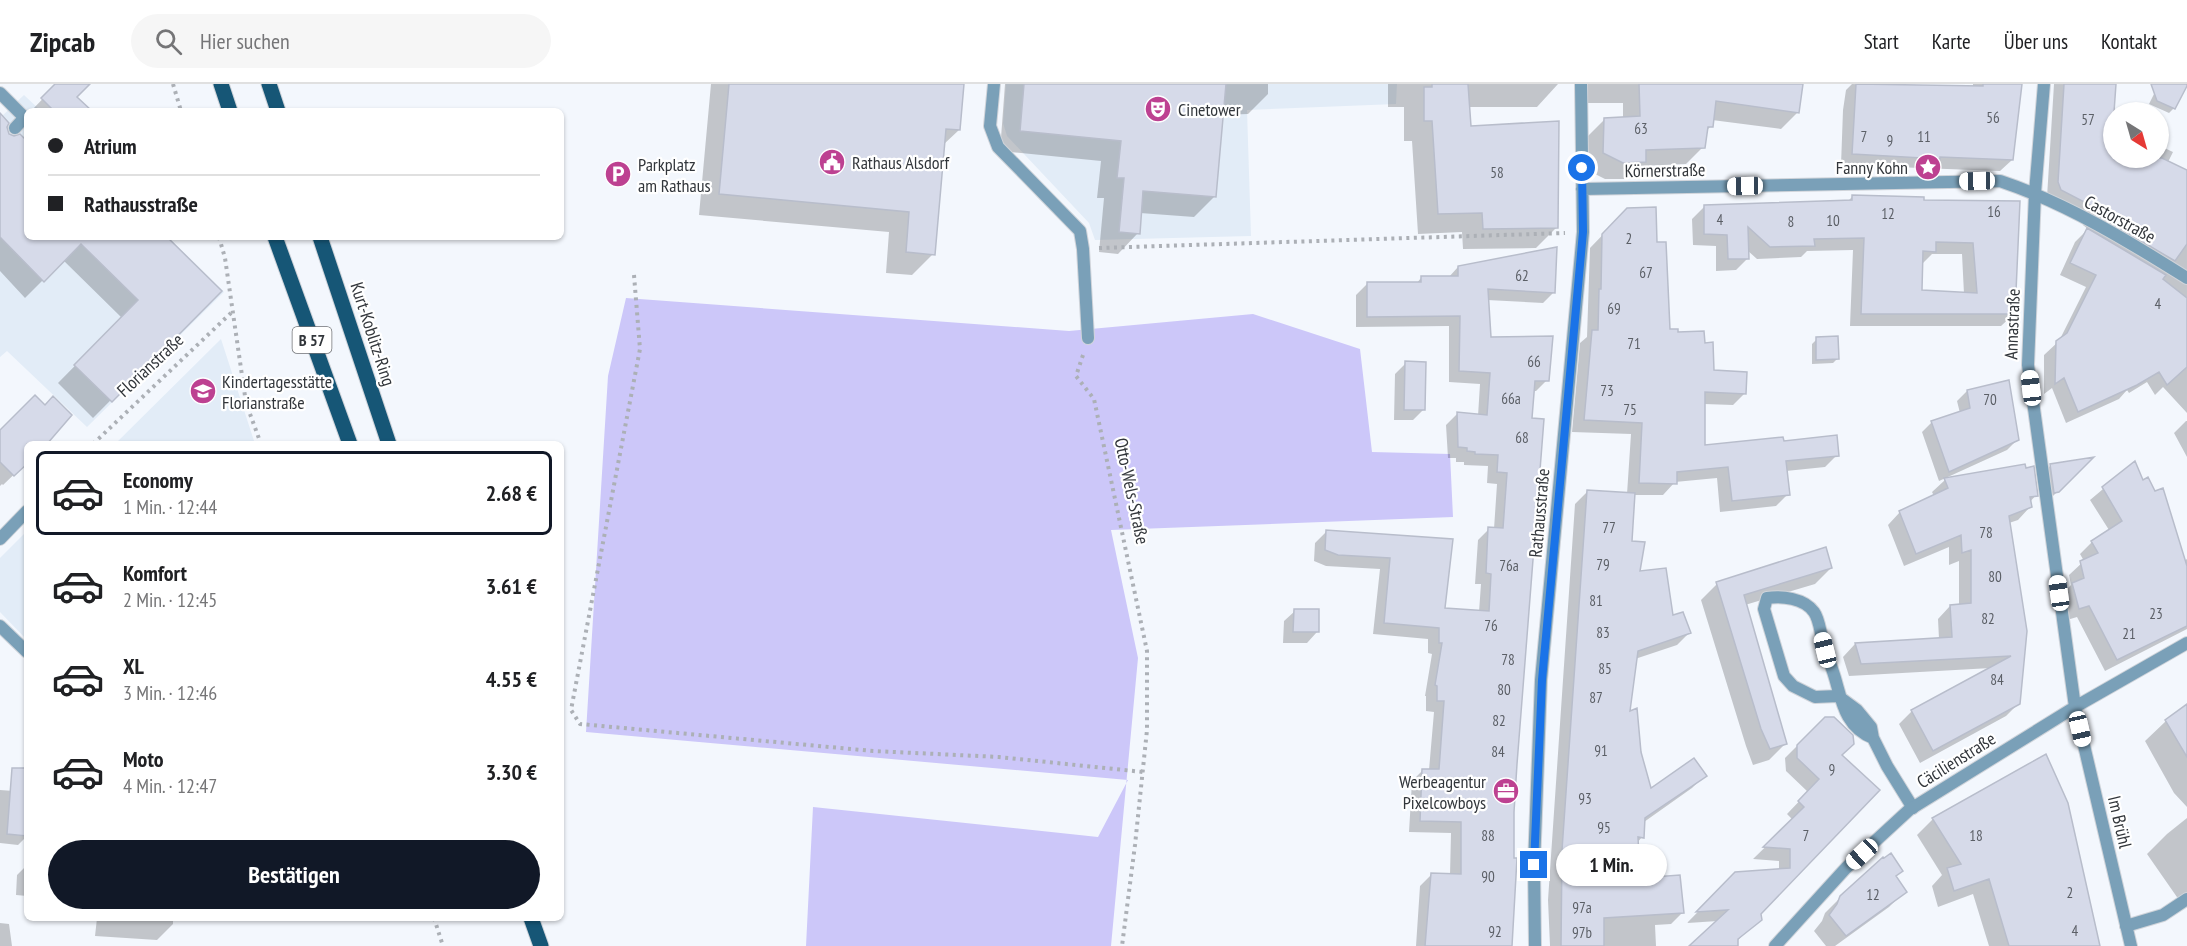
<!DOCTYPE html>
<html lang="de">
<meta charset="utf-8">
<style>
body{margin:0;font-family:"PT Sans Narrow",sans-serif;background:#f6f6f6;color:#202124;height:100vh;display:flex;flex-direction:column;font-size:22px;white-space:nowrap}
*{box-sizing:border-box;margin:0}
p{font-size:20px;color:#757577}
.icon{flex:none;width:33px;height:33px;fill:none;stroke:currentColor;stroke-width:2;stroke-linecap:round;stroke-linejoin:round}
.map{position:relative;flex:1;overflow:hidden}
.panel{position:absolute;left:24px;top:357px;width:540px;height:480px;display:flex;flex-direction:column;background:#fff;border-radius:9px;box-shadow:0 2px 4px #0004}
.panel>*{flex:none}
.banner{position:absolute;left:24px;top:24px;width:540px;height:132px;border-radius:9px;box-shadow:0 2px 4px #0004;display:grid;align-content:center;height:132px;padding:0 24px;background:#fff}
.needle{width:39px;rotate:143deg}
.controls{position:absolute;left:2103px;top:18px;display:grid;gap:12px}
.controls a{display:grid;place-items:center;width:66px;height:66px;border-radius:50%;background:#fff;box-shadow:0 2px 4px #0004;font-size:30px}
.end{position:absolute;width:27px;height:27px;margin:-14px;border:8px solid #1a73e8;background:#fff;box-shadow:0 0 0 3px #fff}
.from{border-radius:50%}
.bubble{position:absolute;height:42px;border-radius:21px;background:#fff;box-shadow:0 2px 4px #0004;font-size:20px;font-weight:700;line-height:42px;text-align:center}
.car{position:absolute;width:18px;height:36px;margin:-18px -9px;border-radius:8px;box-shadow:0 0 4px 2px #0007;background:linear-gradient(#fff 24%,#345 0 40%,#fff 0 76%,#345 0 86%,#fff 0)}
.banner b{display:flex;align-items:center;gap:21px;height:57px;font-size:22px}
.banner b+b{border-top:2px solid #e0e0e0}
.banner i{width:15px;height:15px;background:#202124}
ul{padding:10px 0 0;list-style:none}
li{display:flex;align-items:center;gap:18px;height:84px;margin:0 12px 9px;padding:0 12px;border:3px solid transparent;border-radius:9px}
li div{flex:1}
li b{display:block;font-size:22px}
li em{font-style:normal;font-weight:700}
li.current{border-color:#111827}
li>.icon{width:54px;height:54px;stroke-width:1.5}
.button{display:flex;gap:12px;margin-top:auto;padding:12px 24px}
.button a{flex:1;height:69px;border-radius:36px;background:#111827;color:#fff;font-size:24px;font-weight:700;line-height:69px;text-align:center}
header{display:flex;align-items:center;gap:36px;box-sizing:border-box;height:84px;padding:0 30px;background:#fff;border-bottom:2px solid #e0e0e0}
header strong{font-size:28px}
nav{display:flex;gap:33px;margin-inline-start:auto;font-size:21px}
.search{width:420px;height:54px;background:#f6f6f6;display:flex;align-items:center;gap:15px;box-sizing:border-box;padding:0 21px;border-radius:33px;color:#757577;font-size:22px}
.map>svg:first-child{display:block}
.built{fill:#e2ecf7}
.green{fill:#ccc7f9}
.shadow{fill:#0003;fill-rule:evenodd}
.building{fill:#d6dae9;stroke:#b8bdcb;stroke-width:1.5;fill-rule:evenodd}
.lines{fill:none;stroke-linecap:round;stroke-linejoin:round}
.lane-casing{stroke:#d0d4da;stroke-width:14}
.street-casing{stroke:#d0d4da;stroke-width:14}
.primary-casing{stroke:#d0d4da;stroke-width:17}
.path{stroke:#acb0b6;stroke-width:4;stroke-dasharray:3 4.5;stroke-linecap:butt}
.lane{stroke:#7aa0b8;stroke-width:12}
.street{stroke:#7aa0b8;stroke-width:12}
.primary{stroke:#165676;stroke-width:15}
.route{stroke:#1a73e8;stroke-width:8}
.labels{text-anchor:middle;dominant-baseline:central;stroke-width:4.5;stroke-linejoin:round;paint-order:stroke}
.number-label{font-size:15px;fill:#5b5f66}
.shield{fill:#fff;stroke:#707276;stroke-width:1.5}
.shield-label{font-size:16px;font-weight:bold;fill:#32363b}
.poi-label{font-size:18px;fill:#32363b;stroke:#fff;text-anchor:start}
.street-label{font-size:18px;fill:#32363b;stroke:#fff}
</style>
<header>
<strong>Zipcab</strong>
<div class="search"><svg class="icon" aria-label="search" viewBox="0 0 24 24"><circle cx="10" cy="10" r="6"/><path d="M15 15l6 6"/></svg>Hier suchen</div>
<nav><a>Start</a><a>Karte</a><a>Über uns</a><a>Kontakt</a></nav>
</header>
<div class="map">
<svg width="2187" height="862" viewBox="0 0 2187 862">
<rect width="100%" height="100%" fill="#f3f7fd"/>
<path class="built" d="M1006 0H1397L1396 20 1247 26 1251 152 1095 156 1089 139 1007 52 1003 39Z
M24 11 41 27H27V153H168L224 208 87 343 7 267 0 273V34Z
M221 255 255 360H115Z
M27 447V556L0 528V474Z"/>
<path class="green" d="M626 214 1069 247 1253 230 1360 265 1372 368 1450 370 1453 433 1111 446 1138 574 1111 862H806L813 723 1098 753 1128 696 586 648 608 292Z"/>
<path class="shadow" d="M57 0H62L71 27H33L32 26Z
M711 0H962L959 46 943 61 933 170 912 191 886 189 889 148 699 131Z
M1005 0H1268V10L1248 30 1221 31 1214 113 1194 133 1140 129 1138 149 1118 170 1099 168 1104 114H1097L1101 77 1000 67Z
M1388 0H1558L1537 23H1468L1470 44 1556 144 1536 164 1463 165 1462 148 1418 150 1412 57H1404V23H1388Z
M1587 0H1802L1798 28 1781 45 1712 36 1711 42 1705 48 1703 63 1686 80 1640 82 1627 95H1605L1587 86V53L1604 36 1623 35V19H1587Z
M1852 0 1973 3V0H2021L2012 76 2000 87 1841 81 1843 26 1846 6Z
M2054 0H2115L2110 110 2130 74H2158V61L2173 68 2168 78 2187 88V329L2163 303 2155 311 2147 298 2129 309 2127 306 2119 315 2066 339 2052 304 2044 310V271L2059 257 2086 203 2060 191 2075 158 2088 145 2083 141 2085 136 2047 113Z
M2159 0H2178L2174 24 2169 29 2149 20Z
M0 49 27 59V153H165L219 207 93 334 58 299 122 234 63 176 25 214 0 187Z
M1853 112 1923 118H2018L2014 230 2001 242H1850L1853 166 1807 167 1801 173 1757 175 1747 166 1748 174 1736 186 1716 187V162L1693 161 1692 135 1704 123 1847 118ZM1932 170H1962L1964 210 1921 207 1923 179Z
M1618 135 1655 160 1668 246 1703 260 1713 287 1745 309 1733 321 1704 320V363L1783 358 1837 371 1825 383 1786 387 1788 410 1776 422 1720 428 1717 394 1675 398 1663 411H1634L1631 458 1638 489 1672 533 1689 549 1677 561 1635 575 1628 629 1650 707 1705 691 1692 704 1644 738 1642 753 1637 759 1638 795 1683 828 1671 840 1655 841 1656 862H1550L1548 816 1575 420 1588 407 1627 410 1631 350 1572 348 1580 259 1587 253 1590 164Z
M1458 183 1554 208 1543 219 1487 216 1490 254 1547 296 1536 307H1533L1512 728 1511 862H1416L1420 802 1431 791H1450L1451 749 1409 748 1412 697 1423 686H1429L1434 628 1426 627V612H1425L1432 570 1428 569V555L1373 550 1380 485 1326 482 1314 477 1315 459 1327 447 1451 456 1443 525 1479 528 1481 500H1475L1478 456 1489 445H1494L1497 400 1487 399 1488 382 1464 381V378H1456V374H1448L1446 341 1457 330 1478 332 1480 300 1449 298V242L1356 243V211L1367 200H1416L1421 194H1448Z
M1817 255 1838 274 1833 279 1812 280V260Z
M1406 279 1423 326 1413 336H1394L1395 290Z
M1967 307 2017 356 2007 366 1939 397 1922 348 1932 338 1960 329 1957 317Z
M2186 337H2187V373L2174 349Z
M62 340 63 341 45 360H27V378L3 401 2 400 0 402V347Z
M2090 375 2047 418 2040 392 2051 381Z
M2134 379 2184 477 2187 475V545L2105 587 2077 533 2067 536 2060 512 2071 501 2069 491 2084 477 2080 470 2092 458 2109 446 2090 416Z
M2024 385 2036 411 2030 418V423L2018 436 2009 439 2019 619 2006 632 1920 679 1899 640 1912 627 1991 584 1849 592 1843 573 1855 560 1939 555 1938 535 1950 522H1959V477L1949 481V463L1904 482 1888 441 1900 428 1934 412 1932 408 1945 396Z
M1831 484 1815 500 1745 521 1785 660 1769 676 1753 681 1746 662 1701 516 1717 500Z
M1295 527 1317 548 1307 559H1283L1284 537Z
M2187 622V723L2174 709 2145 657 2166 637Z
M1816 643 1840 671 1878 706 1759 829 1760 835 1737 857V862H1691L1718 837 1687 839 1736 789 1779 786V777L1753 775 1793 736 1787 730 1808 708 1786 687 1785 674Z
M0 706 27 708V752L18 761 0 759Z
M2187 734V810L2179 816 2147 770 2167 750Z
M1933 735 2098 862H1989L1973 810 1938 823 1932 802 1942 791 1917 751Z
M27 781V812L16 811 17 791Z
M1895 793 1905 807 1889 823 1835 862H1826L1814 847 1822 837 1825 829 1841 813Z
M97 834H173V840L157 856 95 852Z
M0 839 9 840 12 862H0Z"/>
<path class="building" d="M55 0H90L77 13 92 27H54L41 14Z
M729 0H964L960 46 946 45 935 171 906 168 909 128 719 110Z
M1024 0H1226L1216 113 1143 107 1140 150 1119 148 1124 94H1117L1121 57 1020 47Z
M1432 0H1468L1471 42 1559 37 1558 144 1483 145 1482 129 1438 130 1432 37H1424V3H1432Z
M1639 0H1803L1799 29 1716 17 1713 43H1708L1705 64 1646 66V78L1623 79 1603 69 1604 34 1640 32Z
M1856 0 1983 2V0H2022L2013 76 1940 73V75L1852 70Z
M2064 0H2116L2114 28V74H2162L2187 86V160L2175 177 2094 129 2096 124 2061 106 2058 98Z
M2151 0H2187V2L2175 25 2157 17Z
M0 29 9 39 7 43 9 50 14 52 20 50 27 57V153H167L222 207 112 318 74 281 138 216 81 160 44 198 0 153Z
M1852 111 1924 113V116L2020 117 2015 230H1861L1864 154 1814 155 1815 162 1770 163 1748 143 1749 175H1728L1727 151 1704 150V121L1852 116ZM1936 158 1973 159 1977 209 1922 206 1923 167 1936 168Z
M1656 123 1657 158H1666L1670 245H1678V248L1704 247 1705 259 1713 258 1714 286 1747 288 1746 310 1705 308V361L1783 353 1784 357 1837 351 1839 372 1786 377 1790 411 1732 417 1728 383 1677 388V400L1639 399 1642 339 1584 336 1592 246H1598L1599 205H1601L1602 150 1627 124Z
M2087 144 2166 191 2163 195 2187 214V283L2167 301 2159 288 2137 301 2078 328 2064 294 2055 300 2056 257 2067 249 2096 191 2070 179Z
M1557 163 1555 209 1488 205 1491 253 1553 252 1549 297H1535L1532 334 1544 335 1517 680 1514 728V774H1517L1512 862H1425L1431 789 1461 790V738L1420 737 1422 685H1439L1444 617H1437V602L1435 601 1442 559H1439V544L1384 539 1390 474 1338 471 1325 466 1326 446 1453 455 1445 524 1489 527 1491 490 1486 489 1488 443 1503 444 1507 389 1497 388 1498 371 1475 370V368L1467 367V364L1458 363 1457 328 1487 331 1490 289 1459 287 1460 232 1367 233V198H1421V192H1458V182Z
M1838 252 1839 275 1816 276V253Z
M1405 277 1426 278 1425 326H1404Z
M2009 296 2019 356 1949 388 1931 337 1970 324 1967 306Z
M35 311 45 321 53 312 72 331 47 360H27V380L14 392 0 378V346Z
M2094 373 2059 408 2054 409 2050 380Z
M2135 377 2143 396 2148 393 2155 407 2163 404 2187 482V542L2117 576 2089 522 2079 525 2072 499 2084 494 2080 477 2098 469 2091 457 2122 437 2102 403Z
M2025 380 2026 384 2034 382 2038 412 2030 413 2032 423 2009 432 2027 547 2020 620 1933 667 1911 626 2011 572 1861 580 1855 559 1952 553 1950 521 1971 519V466L1962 469 1961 451 1916 470 1899 427 1948 404 1944 394Z
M1587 406 1635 409 1632 457 1645 458 1640 487 1666 484 1673 531 1683 528 1691 549 1638 567 1630 627 1637 624 1641 668 1651 704 1694 674 1707 692 1645 734 1644 754 1638 753 1640 794 1680 791 1684 829 1604 834V862H1561L1562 766Z
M1826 463 1832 484 1744 511 1787 660 1770 665 1761 645 1716 498Z
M1294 525H1319V548H1293Z
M2187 620V673L2165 636Z
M1825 633H1834L1853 651 1854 660 1842 671 1880 706 1761 830 1762 836 1738 855V862H1689L1728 826 1696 828 1735 788 1790 784V765L1763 763 1804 723 1798 717 1819 695 1797 674V661Z
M2046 670 2068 719 2100 862H2009L1989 795 1954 807 1947 784 1961 780 1932 734Z
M12 684H27V752L7 750Z
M1891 769 1903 787 1896 792 1907 808 1846 852 1829 831 1837 820 1840 812 1883 773 1884 774Z"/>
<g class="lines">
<defs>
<path id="lane" d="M0 9 27 36
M15 44 25 33
M1873 654C1846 644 1842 618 1835 594 1831 581 1826 568 1822 554 1820 546 1819 535 1814 528 1804 514 1782 512 1767 514L1764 525 1784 592 1793 602 1815 613 1838 612 1857 626 1871 643 1873 654 1887 682 1913 724
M2126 842 2163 831 2187 815"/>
<path id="street" d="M994 0 990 42 998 63 1080 147 1083 165 1088 254
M2044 0 2035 109 2028 281 2075 623 2131 862
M1582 105 2000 97C2066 119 2128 157 2187 194
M0 455 27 427
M0 542 27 568
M1535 862 1534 781 1541 596 1583 148 1581 0
M1775 862 1846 784 1909 726 2075 623 2187 559"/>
<path id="primary" d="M221 0 230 27
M269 0 278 27
M275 153 350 360
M320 153 389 360
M531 834 541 862"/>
</defs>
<use href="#lane" class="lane-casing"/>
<use href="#street" class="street-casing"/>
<use href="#primary" class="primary-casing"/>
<path class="path" d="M173 0 181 27
M219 153 225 174 246 319 261 360
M1099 164 1565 149
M634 191 640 265 571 626 580 640 873 667 999 673 1143 688
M1083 271 1076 292 1094 315 1147 567V646L1135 761 1122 862
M93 360 231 229
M434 834 443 862"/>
<use href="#lane" class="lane"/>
<use href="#street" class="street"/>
<use href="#primary" class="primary"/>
</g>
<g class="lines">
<path class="route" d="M1534 781 1542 596 1583 148 1582 84"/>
</g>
<defs>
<symbol id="theatre-disc" viewBox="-11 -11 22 22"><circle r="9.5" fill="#bd4191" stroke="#fff"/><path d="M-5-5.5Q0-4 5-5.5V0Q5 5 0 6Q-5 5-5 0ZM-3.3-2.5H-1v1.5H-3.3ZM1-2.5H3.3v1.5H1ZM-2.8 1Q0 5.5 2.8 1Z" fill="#fff"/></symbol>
<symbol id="civic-disc" viewBox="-11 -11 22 22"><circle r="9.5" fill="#bd4191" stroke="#fff"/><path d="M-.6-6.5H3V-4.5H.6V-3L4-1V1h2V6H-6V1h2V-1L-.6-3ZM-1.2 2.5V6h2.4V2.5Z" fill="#fff"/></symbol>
<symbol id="sight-disc" viewBox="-11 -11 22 22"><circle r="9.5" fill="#bd4191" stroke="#fff"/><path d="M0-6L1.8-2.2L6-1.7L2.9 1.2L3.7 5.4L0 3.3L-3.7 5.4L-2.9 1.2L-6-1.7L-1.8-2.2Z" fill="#fff"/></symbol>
<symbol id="parking-disc" viewBox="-11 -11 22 22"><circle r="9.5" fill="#bd4191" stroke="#fff"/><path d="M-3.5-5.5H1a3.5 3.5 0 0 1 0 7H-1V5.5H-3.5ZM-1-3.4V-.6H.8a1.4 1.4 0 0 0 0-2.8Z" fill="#fff"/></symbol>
<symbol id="school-disc" viewBox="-11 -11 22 22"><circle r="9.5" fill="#bd4191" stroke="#fff"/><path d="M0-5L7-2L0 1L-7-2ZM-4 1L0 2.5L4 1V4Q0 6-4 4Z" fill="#fff"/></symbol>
<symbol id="office-disc" viewBox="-11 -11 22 22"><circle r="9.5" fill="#bd4191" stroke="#fff"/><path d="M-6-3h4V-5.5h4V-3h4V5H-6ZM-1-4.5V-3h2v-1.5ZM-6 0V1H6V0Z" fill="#fff"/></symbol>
</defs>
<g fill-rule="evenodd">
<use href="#theatre-disc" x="1143" y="10" width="30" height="30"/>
<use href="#civic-disc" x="817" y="63" width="30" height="30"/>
<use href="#sight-disc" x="1913" y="68" width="30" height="30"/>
<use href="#parking-disc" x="603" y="75" width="30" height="30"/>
<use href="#school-disc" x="188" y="292" width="30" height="30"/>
<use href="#office-disc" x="1491" y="692" width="30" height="30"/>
</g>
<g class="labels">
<g class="number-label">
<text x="1993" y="33">56</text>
<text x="2088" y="35">57</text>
<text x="1641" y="44">63</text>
<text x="1864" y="52">7</text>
<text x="1924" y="52">11</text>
<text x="1890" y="56">9</text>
<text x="1497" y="88">58</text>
<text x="1994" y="127">16</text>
<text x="1888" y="129">12</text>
<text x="1720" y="135">4</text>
<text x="1833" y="136">10</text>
<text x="1791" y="137">8</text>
<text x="1629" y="154">2</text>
<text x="1646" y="188">67</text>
<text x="1522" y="191">62</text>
<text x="2158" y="219">4</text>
<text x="1614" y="224">69</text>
<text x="1634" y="259">71</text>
<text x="1534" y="277">66</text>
<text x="1607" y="306">73</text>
<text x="1511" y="314">66a</text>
<text x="1990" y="315">70</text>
<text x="1630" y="325">75</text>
<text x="1522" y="353">68</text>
<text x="1609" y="443">77</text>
<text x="1986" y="448">78</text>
<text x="1603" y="480">79</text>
<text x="1509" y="481">76a</text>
<text x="1995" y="492">80</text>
<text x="1596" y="516">81</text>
<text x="2156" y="529">23</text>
<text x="1988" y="534">82</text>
<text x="1491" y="541">76</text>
<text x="1603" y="548">83</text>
<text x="2129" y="549">21</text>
<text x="1508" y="575">78</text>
<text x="1605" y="584">85</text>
<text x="1997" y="595">84</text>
<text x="1504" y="605">80</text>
<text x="1596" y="613">87</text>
<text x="1499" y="636">82</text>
<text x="1601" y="666">91</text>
<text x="1498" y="667">84</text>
<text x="1832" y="685">9</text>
<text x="1585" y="714">93</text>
<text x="1604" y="743">95</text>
<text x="1488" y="751">88</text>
<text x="1806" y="751">7</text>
<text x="1976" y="751">18</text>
<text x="1488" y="792">90</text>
<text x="2070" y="808">2</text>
<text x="1873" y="810">12</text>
<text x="1582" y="823">97a</text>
<text x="2075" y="846">4</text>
<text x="1495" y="847">92</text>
<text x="1582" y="848">97b</text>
</g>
<rect class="shield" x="292.5" y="243" width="39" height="26" rx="4.5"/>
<g class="shield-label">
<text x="312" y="256">B 57</text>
</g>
<g class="poi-label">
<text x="1178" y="25">Cinetower</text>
<text x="852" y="78">Rathaus Alsdorf</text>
<text x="638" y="80">Parkplatz<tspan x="638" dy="21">am Rathaus</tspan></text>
<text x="1908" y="83" text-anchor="end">Fanny Kohn</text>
<text x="222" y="297">Kindertagesstätte<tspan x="222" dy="21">Florianstraße</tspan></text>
<text x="1486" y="697" text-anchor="end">Werbeagentur<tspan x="1486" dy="21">Pixelcowboys</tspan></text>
</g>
<g class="street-label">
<text transform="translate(1665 86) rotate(-1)">Körnerstraße</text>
<text transform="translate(2120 135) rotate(29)">Castorstraße</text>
<text transform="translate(2012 240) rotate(-88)">Annastraße</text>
<text transform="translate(373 250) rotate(72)">Kurt-Koblitz-Ring</text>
<text transform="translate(150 281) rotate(-43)">Florianstraße</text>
<text transform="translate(1132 407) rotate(78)">Otto-Wels-Straße</text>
<text transform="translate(1539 429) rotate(-85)">Rathausstraße</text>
<text transform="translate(1956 676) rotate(-32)">Cäcilienstraße</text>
<text transform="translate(2120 738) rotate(77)">Im Brühl</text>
</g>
</g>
</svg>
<div class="controls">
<a><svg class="needle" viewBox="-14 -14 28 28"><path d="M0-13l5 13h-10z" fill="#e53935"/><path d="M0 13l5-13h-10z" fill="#757577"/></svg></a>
</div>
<i class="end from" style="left:1582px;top:84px"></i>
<i class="end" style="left:1534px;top:781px"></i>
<div class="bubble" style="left:1556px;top:760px;width:111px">1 Min.</div>
<i class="car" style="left:1977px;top:97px;rotate:269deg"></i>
<i class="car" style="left:1745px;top:102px;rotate:269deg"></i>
<i class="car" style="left:2031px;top:304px;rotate:353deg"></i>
<i class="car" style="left:2059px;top:509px;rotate:352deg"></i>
<i class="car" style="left:1825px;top:566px;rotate:346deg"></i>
<i class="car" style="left:2080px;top:645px;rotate:167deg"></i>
<i class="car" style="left:1862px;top:770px;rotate:227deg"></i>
<div class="banner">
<b><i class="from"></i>Atrium</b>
<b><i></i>Rathausstraße</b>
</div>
<section class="panel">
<ul>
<li class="current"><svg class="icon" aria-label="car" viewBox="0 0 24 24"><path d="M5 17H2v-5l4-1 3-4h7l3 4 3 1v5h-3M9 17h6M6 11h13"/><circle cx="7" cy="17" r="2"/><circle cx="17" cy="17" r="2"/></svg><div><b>Economy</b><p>1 Min. · 12:44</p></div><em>2.68 €</em></li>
<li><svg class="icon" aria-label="car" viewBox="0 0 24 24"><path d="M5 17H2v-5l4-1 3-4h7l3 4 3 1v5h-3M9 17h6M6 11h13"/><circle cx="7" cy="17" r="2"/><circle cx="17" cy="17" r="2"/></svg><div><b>Komfort</b><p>2 Min. · 12:45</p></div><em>3.61 €</em></li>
<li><svg class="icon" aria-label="car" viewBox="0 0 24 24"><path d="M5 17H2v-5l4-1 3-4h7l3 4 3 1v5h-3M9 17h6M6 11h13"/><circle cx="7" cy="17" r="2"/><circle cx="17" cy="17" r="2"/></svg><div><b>XL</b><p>3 Min. · 12:46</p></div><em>4.55 €</em></li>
<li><svg class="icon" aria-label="car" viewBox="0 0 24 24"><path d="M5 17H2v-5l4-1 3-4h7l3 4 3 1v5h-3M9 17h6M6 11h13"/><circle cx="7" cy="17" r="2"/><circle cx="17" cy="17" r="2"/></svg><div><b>Moto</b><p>4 Min. · 12:47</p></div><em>3.30 €</em></li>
</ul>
<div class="button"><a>Bestätigen</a></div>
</section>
</div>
